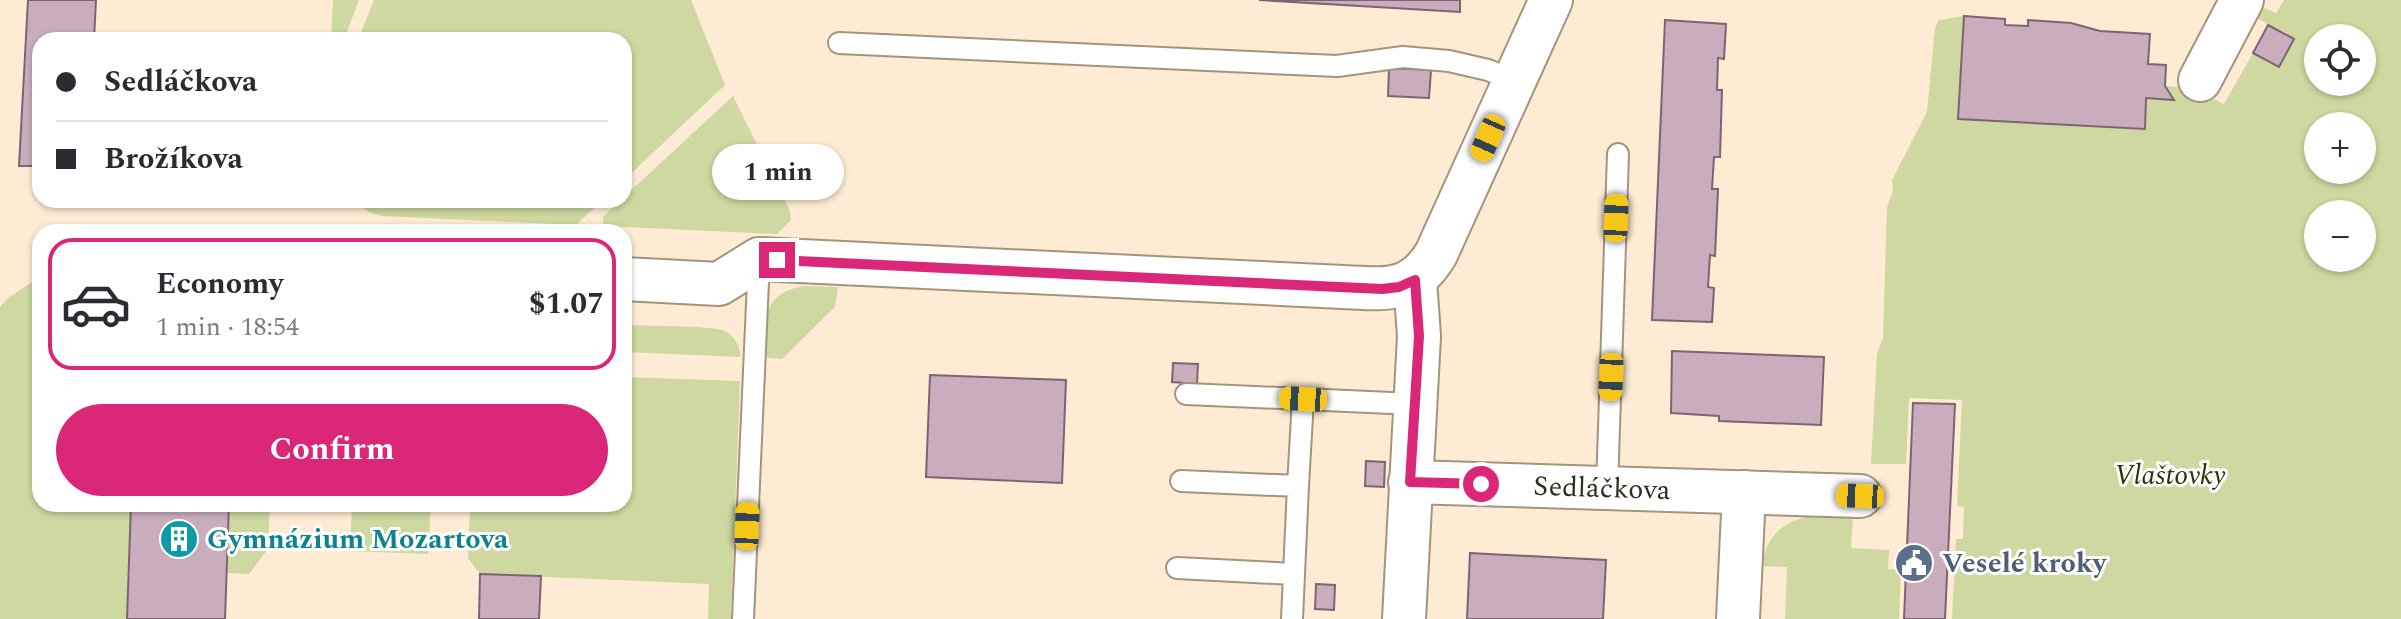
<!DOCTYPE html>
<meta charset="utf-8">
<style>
body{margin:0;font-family:Spectral,serif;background:#f2f2f3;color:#2b2b33;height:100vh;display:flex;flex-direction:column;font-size:30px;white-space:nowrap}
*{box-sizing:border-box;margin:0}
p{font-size:26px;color:#7c7c81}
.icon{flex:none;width:44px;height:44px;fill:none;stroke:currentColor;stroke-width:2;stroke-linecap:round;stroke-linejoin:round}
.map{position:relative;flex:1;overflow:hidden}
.details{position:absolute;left:32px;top:224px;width:600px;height:288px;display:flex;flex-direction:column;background:#fff;border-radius:24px;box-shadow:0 2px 6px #0004}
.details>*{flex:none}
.banner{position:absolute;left:32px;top:32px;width:600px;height:176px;border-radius:24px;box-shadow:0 2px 6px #0004;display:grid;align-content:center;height:176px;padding:0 24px;background:#fff}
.controls{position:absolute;left:2304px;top:24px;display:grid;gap:16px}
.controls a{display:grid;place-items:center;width:72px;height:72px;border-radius:50%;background:#fff;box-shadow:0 2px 6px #0004;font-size:40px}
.end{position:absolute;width:36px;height:36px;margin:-18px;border:10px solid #db2777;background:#fff;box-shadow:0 0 0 4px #fff}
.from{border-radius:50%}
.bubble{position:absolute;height:56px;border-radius:28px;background:#fff;box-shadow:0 2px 6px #0004;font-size:26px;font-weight:700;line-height:56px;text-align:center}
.car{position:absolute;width:24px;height:48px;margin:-24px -12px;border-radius:10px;box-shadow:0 0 6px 2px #0007;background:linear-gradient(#f5c518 24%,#345 0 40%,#f5c518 0 76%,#345 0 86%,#f5c518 0)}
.banner b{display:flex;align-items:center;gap:28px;height:76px;font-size:30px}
.banner b+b{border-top:2px solid #e1e1e2}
.banner i{width:20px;height:20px;background:#2b2b33}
ul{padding:14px 0 0;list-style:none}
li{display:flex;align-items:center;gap:24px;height:132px;margin:0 16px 12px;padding:0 8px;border:4px solid transparent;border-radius:24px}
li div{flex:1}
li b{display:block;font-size:30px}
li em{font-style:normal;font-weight:700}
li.active{border-color:#db2777}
li>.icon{width:72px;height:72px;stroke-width:1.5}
.cta{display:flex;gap:16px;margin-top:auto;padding:16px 24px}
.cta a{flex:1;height:92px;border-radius:48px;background:#db2777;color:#fff;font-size:32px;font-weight:700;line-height:92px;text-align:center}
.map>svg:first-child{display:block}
.green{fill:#ced8a0;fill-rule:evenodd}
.building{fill:#c9adbc;stroke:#7d6472;stroke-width:2}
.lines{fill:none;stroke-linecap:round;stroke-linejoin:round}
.lane-casing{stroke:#a4947d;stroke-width:24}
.street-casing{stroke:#a4947d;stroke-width:46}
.lane{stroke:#fff;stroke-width:20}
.street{stroke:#fff;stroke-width:42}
.route{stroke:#db2777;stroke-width:10}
.labels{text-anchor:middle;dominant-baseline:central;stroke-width:6;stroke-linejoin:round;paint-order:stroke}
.park-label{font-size:28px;font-style:italic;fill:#2d3207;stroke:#fff}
.street-label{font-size:28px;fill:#312b21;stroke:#fff}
.culture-label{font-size:28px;font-weight:bold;fill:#0d838f;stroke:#fff;text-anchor:start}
.service-label{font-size:28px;font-weight:bold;fill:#4e5e75;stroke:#fff;text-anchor:start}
</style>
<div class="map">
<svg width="2401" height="619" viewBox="0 0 2401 619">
<rect width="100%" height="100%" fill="#fdecd3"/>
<path class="green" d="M333 0H359L344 40H331Z
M374 0H691L725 85 624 180V40H358Z
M2284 0H2401V619H1952L1956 539H1963L1964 507 1957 506 1962 400 1909 398 1906 464H1871L1877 354 1883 338 1887 207 1893 191 1892 180 1927 112 1935 28 1939 20 1964 16 1959 119 2144 129 2146 98 2173 100 2165 86 2191 88 2224 104 2253 53 2279 67 2294 39 2255 17 2260 6 2276 13ZM2318 38H2362V82H2318ZM2318 126H2362V170H2318ZM2318 214H2362V258H2318Z
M733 96 790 211 791 220 777 234 604 226 603 217 621 200H624V197Z
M350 200H603L576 225 382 216 371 213Z
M40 277V504H131L127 619H0V307L8 298Z
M804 286 838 287 835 307 782 359 760 357C764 321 762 293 804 286Z
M624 325C644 326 711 325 725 331 735 336 740 347 741 357L624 352Z
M624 377 740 381 731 619H708L709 584 480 574 468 558 470 504H624Z
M229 504H270L268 549 249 574 227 573Z
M352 504H431L428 554 350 551Z
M1811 516 1853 517 1851 548 1889 550 1888 569 1901 570 1899 619H1785L1787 567 1762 566C1765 537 1783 521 1811 516Z"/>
<path class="building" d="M28 0H96L94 40H40V166H19Z
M1259 0H1460V12Z
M1964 16 2005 19V25L2028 26V20L2071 23 2100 31 2150 34 2148 64 2166 65 2165 86 2174 100 2146 98 2145 129 1958 119Z
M1665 20 1726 24 1724 59 1718 58 1717 90H1722L1720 157H1714L1712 189H1718L1715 256 1710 255 1708 287 1714 288 1712 322 1652 320Z
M2268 25 2294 39 2279 67 2253 53Z
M1389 68 1431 70 1429 98 1388 96Z
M1672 351 1824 357 1821 425 1719 421V416L1671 413Z
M1173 363 1198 364 1197 384 1172 382Z
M930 375 1066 380 1062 483 926 477Z
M1913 403 1955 404 1945 619H1904Z
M1366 461 1385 462 1384 487 1365 486Z
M131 504H229L225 619H127Z
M1470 553 1606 560 1603 619H1467Z
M480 574 541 576 539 619H479Z
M1316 584 1335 585 1334 610 1315 609Z"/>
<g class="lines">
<defs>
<path id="lane" d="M839 43 1337 66 1403 57 1449 61 1488 70 1514 81
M1186 394 1303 399
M1181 481 1298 486 1294 574
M1298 486 1303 399 1413 404
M1607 488 1618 154
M1177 568 1294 574 1292 619
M743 619 759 259"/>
<g id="street">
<path d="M2200 80 2242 0"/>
<path d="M624 279 719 284 759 259 1343 287C1385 289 1412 294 1436 254L1551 0"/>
<path id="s1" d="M1410 482 1860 496"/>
<path d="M1404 619 1419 336 1415 280"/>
<path d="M1738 619 1744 492"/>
</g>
</defs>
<use href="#lane" class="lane-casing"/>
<use href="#street" class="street-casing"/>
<use href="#lane" class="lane"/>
<use href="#street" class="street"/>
</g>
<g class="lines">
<path class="route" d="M777 260 1382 289 1399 287 1415 280 1419 336 1410 482 1481 484"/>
</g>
<defs>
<symbol id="building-disc" viewBox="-11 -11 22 22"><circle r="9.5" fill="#0f9aa8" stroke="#fff"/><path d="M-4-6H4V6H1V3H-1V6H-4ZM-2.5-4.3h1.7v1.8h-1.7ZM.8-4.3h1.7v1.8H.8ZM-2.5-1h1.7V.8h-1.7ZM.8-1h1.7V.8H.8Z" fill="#fff"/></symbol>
<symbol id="civic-disc" viewBox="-11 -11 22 22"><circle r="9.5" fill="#5c6f8a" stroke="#fff"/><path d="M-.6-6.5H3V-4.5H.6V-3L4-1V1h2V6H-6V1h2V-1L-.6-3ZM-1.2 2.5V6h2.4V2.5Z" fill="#fff"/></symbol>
</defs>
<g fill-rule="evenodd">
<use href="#building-disc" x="157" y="517" width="44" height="44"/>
<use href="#civic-disc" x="1892" y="541" width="44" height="44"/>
</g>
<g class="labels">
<g class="park-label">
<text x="2170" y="475">Vlaštovky</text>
</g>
<g class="street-label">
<text stroke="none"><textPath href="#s1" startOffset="192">Sedláčkova</textPath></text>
</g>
<g class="culture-label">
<text x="207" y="539">Gymnázium Mozartova</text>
</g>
<g class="service-label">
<text x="1942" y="563">Veselé kroky</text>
</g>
</g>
</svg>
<div class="controls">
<a><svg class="icon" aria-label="locate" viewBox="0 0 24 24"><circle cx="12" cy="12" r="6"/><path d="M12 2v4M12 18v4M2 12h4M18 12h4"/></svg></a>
<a>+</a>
<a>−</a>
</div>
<i class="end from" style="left:1481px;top:484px"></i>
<i class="end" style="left:777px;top:260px"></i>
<div class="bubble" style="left:712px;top:144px;width:132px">1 min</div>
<i class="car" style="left:1488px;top:138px;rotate:204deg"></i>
<i class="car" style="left:1616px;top:218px;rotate:2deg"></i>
<i class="car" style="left:1611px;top:377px;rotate:182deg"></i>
<i class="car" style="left:1303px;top:399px;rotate:273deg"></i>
<i class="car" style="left:1860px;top:496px;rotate:272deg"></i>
<i class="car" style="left:747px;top:526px;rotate:2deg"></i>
<div class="banner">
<b><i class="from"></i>Sedláčkova</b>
<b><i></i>Brožíkova</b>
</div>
<section class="details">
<ul>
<li class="active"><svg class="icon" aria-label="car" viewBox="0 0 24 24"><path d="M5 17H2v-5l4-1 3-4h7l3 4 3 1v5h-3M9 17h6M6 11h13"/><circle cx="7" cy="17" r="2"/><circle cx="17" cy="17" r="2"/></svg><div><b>Economy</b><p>1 min · 18:54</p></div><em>$1.07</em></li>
</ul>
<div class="cta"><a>Confirm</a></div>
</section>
</div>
